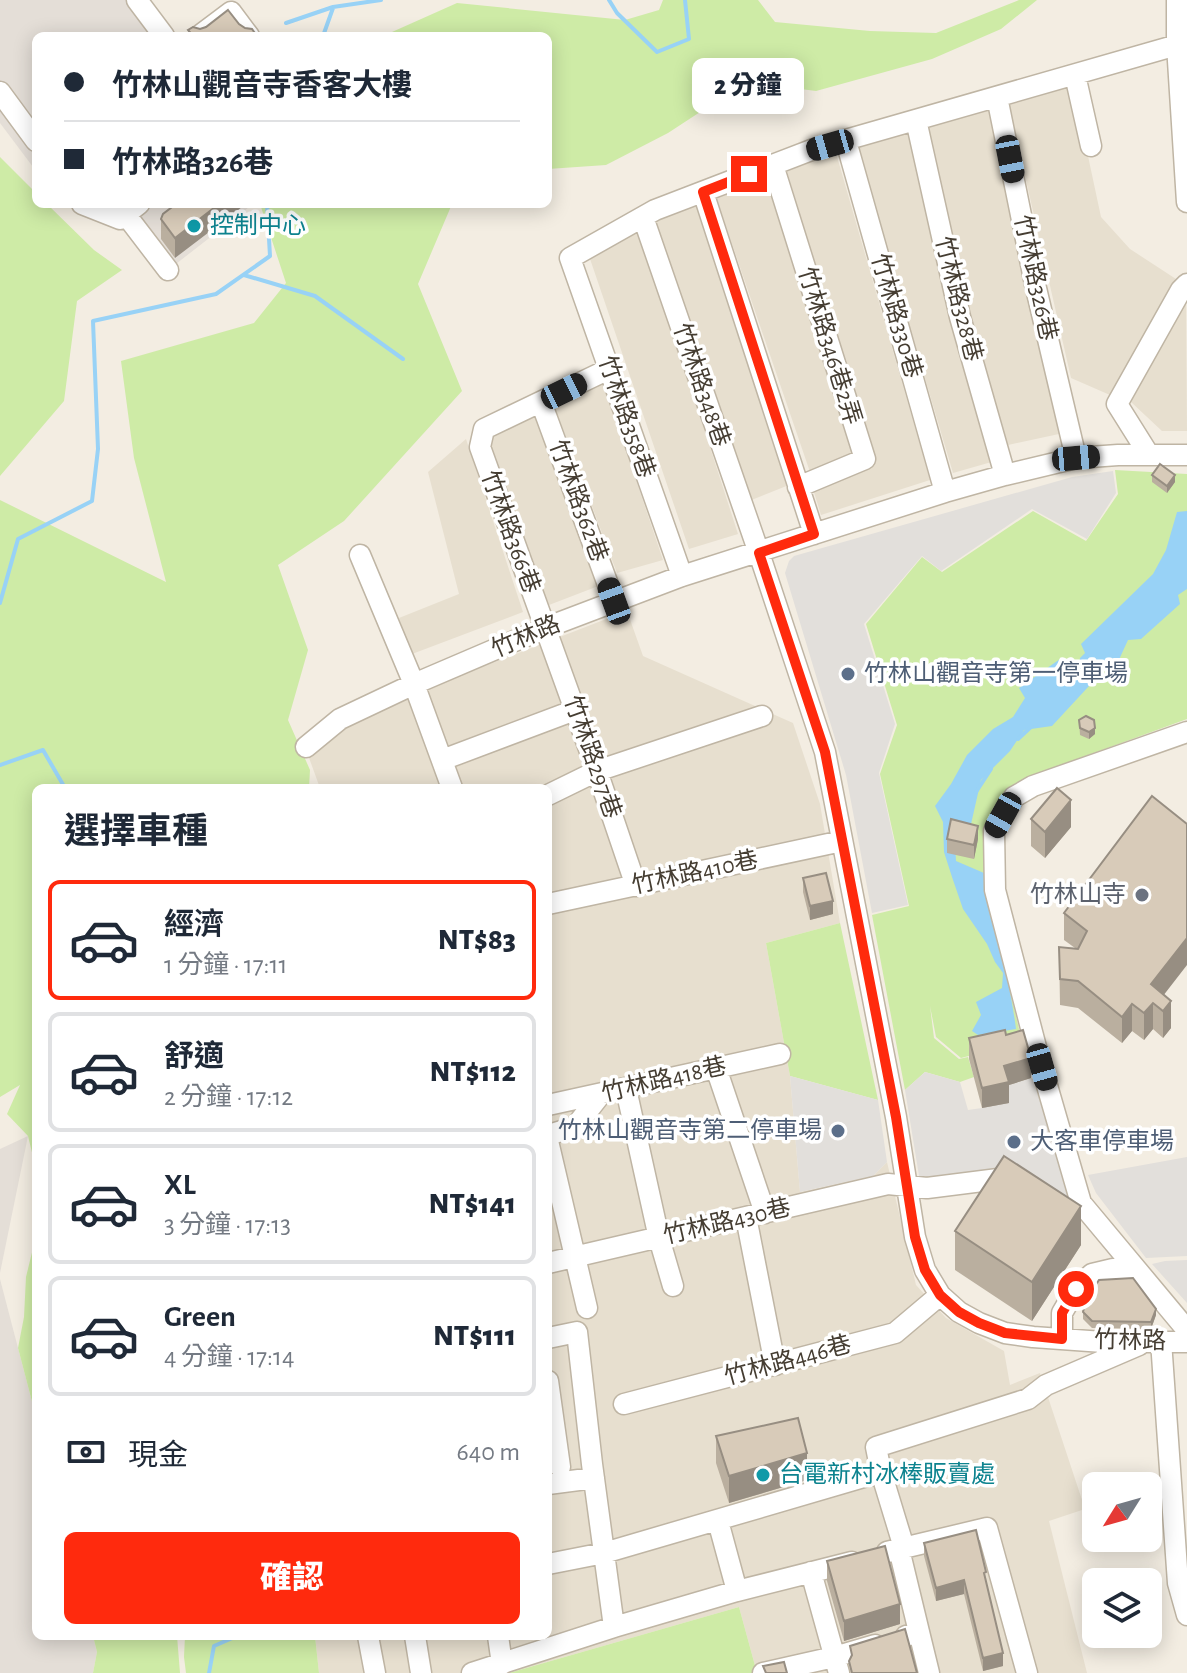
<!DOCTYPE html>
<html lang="zh-TW">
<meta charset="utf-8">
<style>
body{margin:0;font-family:"Alegreya Sans","Noto Sans TC",sans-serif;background:#f6f6f7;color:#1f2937;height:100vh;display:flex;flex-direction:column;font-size:30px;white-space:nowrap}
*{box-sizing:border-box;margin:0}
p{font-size:26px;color:#747a83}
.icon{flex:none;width:44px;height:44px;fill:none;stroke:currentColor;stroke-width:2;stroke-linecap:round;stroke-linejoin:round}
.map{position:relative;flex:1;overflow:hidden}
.sheet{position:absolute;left:32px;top:784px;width:520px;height:856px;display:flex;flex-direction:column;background:#fff;border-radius:12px;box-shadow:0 4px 20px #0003}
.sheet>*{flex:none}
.guide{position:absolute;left:32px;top:32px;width:520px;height:176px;border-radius:12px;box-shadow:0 4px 20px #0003;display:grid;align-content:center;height:176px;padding:0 32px;background:#fff}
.needle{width:52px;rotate:233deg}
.buttons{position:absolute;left:1082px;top:1472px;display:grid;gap:16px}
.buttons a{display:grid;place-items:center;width:80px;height:80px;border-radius:12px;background:#fff;box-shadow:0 4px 20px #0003;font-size:40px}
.end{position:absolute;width:36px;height:36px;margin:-18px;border:10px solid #ff2a0d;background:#fff;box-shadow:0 0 0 4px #fff}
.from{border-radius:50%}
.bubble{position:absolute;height:56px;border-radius:12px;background:#fff;box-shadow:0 4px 20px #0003;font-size:26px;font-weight:800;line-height:56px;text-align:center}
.car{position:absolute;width:24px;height:48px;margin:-24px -12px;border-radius:10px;box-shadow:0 0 6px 2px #0007;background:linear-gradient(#222 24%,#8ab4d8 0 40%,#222 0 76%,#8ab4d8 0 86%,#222 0)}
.guide b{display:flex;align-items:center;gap:28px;height:76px;font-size:30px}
.guide b+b{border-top:2px solid #e0e1e3}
.guide i{width:20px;height:20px;background:#1f2937}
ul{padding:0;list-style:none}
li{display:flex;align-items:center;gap:24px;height:120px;margin:0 16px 12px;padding:0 16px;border:4px solid #e0e1e3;border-radius:12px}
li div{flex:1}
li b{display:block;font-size:30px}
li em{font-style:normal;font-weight:800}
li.selected{border-color:#ff2a0d}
li>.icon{width:72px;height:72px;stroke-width:1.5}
h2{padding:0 32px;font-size:36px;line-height:96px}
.pay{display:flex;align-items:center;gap:20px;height:88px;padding:0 32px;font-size:30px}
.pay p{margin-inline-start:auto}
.primary-button{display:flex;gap:16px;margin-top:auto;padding:16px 32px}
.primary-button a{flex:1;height:92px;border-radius:12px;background:#ff2a0d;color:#fff;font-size:32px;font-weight:800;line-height:92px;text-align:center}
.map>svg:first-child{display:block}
.residential{fill:#e7dfcf}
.industrial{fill:#e4ded7}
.green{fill:#ceeba6}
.parking{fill:#e2dfdb}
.water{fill:#98d2f6}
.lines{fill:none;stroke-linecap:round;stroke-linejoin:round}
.stream{stroke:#98d2f6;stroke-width:4}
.minor-casing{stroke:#bfb5a4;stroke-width:23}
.minor{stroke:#fff;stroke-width:20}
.wall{fill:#baaf9f}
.shaded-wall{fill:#978e82}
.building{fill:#d8cbb9;stroke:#978e82;stroke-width:2}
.route{stroke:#ff2a0d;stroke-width:10}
.culture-dot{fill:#0f9aa8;stroke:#fff;stroke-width:3}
.service-dot{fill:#5c6f8a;stroke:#fff;stroke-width:3}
.worship-dot{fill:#6b7280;stroke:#fff;stroke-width:3}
.labels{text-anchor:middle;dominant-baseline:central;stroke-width:7;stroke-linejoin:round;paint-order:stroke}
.culture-label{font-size:24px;fill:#0d838f;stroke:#fff;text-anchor:start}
.street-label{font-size:24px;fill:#453d32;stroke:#fff}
.service-label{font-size:24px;fill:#4e5e75;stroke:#fff;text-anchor:start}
.worship-label{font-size:24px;fill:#5b616d;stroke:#fff;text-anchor:end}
</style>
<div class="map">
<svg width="1187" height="1673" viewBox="0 0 1187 1673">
<rect width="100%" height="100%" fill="#f3ede2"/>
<path class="residential" d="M1072 81 1101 217 1130 249 1176 279 1110 395 1071 378 1008 101Z
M991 106 1059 434 1008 445 974 334 927 125Z
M908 131 954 319 995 461 953 473 856 145Z
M836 153 930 480 821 515 813 489 873 459 787 171Z
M770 176 854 455 810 472 715 194Z
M699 202 789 485 749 501 652 220Z
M640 230 738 534 689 549 588 253Z
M1186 299 1187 431H1162L1131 402Z
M603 382 663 560 617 573 554 405Z
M539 413 601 585 549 605 487 447 493 434Z
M466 439 523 612 412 654 399 618 459 594 428 472Z
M627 611 643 656 793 723 820 804 840 923 766 943 790 1076 800 1192 873 1176 887 1162 916 1285 946 1318 1004 1351 1010 1385 1040 1373 1085 1509 1049 1521 1087 1673H757L739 1607 509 1673H319L315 1636H548V788H320L308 755 366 712Z"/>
<path class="industrial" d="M0 0H144L171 36H36V171L0 123Z
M71 204H253L163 274 128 227 80 210Z
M28 1136 0 1273V1149Z
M0 1279 36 1417V1636H93L97 1652 93 1673H0Z"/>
<path class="green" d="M663 0H758L775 22 870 31 936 33 1019 0H1037L1001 29 932 59 816 91 746 82 668 133 606 165 548 169V36H383L457 3 625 20 659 10Z
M0 157 36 193V204H47L94 250 122 270 77 301 64 401 0 476Z
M260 204H452L418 284 462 391 344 521 278 565 308 650 288 720 310 770 309 788H36V1169L28 1136 7 1114 20 1085 0 1097V500L166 582 134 458 121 361 254 323 286 283Z
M1115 470 1187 474V719L1039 773 1008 791 991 908 1022 1042 961 1058 936 1037 930 1006 934 1038 959 1059 968 1057 974 1077 960 1082 925 1072 905 1090 872 915 909 906 880 774 897 725 866 624 922 557 942 572 1033 511 1086 541 1118 494Z
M840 923 878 1100 790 1076 766 943Z
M36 1236V1417L18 1348 24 1317 26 1277Z
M739 1607 757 1673H509Z
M93 1636H177L180 1673H93L97 1652Z
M185 1636H315L319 1673H186L184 1657Z"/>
<path class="parking" d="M1113 471 1116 493 1087 539 1032 509 941 571 922 556 864 624 895 724 879 773 908 905 872 913 846 775 785 573 789 561 794 556 1072 477Z
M925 1072 960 1082 968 1110 982 1108 1004 1086 1032 1078 1069 1184 1086 1214 1025 1184 920 1182 905 1090Z
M790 1076 878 1100 887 1162 873 1176 800 1192Z
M1187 1157V1256L1146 1258 1096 1193 1088 1175Z
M1187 1260V1303L1152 1264 1165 1261Z"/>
<path class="water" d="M1187 511V589L1178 595 1180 604 1141 639 1128 640 1117 664 1102 672 1052 726 1024 730 1010 751 981 780 969 833 954 826 956 861 984 873C995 925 1009 976 1016 1029L978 1035 972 1031 981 1015 976 1002 1002 988 1003 973 995 962 987 944 963 909 952 877 944 852 943 822 935 806 951 784 967 755 993 729 1013 717 1025 698 1019 688 1060 659 1065 666 1056 673 1060 678H1066L1079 666 1080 658 1085 653 1081 644 1153 574 1166 550 1177 512Z"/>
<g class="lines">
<path class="stream" d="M609 0 617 13 657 52 689 39 685 0
M286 23 333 7 381 0
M323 36 333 8
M244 275 315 296 403 359
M0 603 18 539 92 501 98 449 93 321 216 294 270 256 267 204
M1018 739 1032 726
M0 765 43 750 65 788
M976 792 991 769
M209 1673 214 1646 237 1636"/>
<defs>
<path id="minor" d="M137 0 164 36
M1177 0V45L1187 202
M199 36 231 12 249 36
M1075 75 1091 146
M0 92 36 141
M997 97 1035 284 1076 458
M916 120 960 317 1005 475
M846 141 945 492
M773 165 865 459 798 487
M703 192 814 534
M82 204 120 219 139 204
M126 215 168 270
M643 217 759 553 825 752 896 1117 915 1237 925 1270 940 1295 959 1312 979 1323 1005 1333 1033 1337 1103 1342H1187
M609 369 484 429 480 447 597 771 636 886
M541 402 614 601
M1149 455 1117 404 1181 290 1187 284
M360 555 414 684 452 788
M682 576 570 258 655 210 814 149 1177 45
M1187 732 1033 786 1014 797 994 831 995 890 1037 1051 1081 1203 1187 1330
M306 747 340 719 414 684 545 628 682 576 945 492 1005 475 1076 458 1118 455H1187
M442 760 575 710
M548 795 597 771 762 716
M548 904 842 841
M716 1068 765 1213
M626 1089 659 1238 673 1286
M548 1105 780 1054
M548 1135 575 1127 601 1094
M548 1141 587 1308
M746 1217 775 1365
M548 1263 888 1184 927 1188 1014 1177
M548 1338 577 1332 592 1464 614 1627
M1062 1339V1313L1076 1289 1092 1274 1113 1269H1136
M1161 1341 1178 1583 1187 1615
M548 1381 560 1467
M624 1404 895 1333 940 1295
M548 1484 594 1478
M718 1521 737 1591
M887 1552 899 1549 919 1632
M548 1564 604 1553 881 1472
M811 1572 839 1673
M368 1636 375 1673
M415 1636 421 1673
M498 1636 502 1664
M906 1636 919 1632 929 1673
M472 1673 614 1627 737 1591 852 1562
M763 1673 834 1657 875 1645
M1027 1673 987 1528 899 1549 902 1541 881 1472 876 1447 1028 1399 1046 1385 1139 1345"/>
</defs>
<use href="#minor" class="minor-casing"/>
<use href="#minor" class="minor"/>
</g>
<path class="wall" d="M175 204V258L161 239V219Z
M1152 475 1175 482 1167 493 1152 482Z
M1079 720 1095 734 1089 739 1080 735Z
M1152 796 1163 995 1171 1028 1163 1038 1153 1029 1144 1040 1132 1031 1122 1043 1078 1008 1060 1005 1059 947 1075 948 1064 940V913Z
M1031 819 1071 827 1045 858 1031 846Z
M947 839H978L974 859 947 853Z
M803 878 833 914 810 920 803 892Z
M1006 1035 1031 1078 1009 1085V1103L982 1108 969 1059V1038Z
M955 1231 1081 1245 1032 1321 955 1270Z
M1083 1312 1156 1315 1151 1329 1092 1328 1083 1319Z
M716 1436 807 1480 729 1503 716 1463Z
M924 1543 986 1582 1003 1666 983 1671 964 1594 936 1601 924 1556Z
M827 1561 900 1624 844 1641 827 1581Z"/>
<path class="shaded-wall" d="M219 204H246L175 258V238Z
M1175 475V482L1167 493V486Z
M1095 728V734L1089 739V732Z
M1071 800V827L1045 858V832Z
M978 826V839L974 859V845Z
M833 901V914L810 920V906Z
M1187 938V965L1156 1005 1153 1003V1029L1144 1040V1013L1151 984Z
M1171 1001V1028L1163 1038V1011Z
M1132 1004V1031L1122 1043V1017Z
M1031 1058V1078L1009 1085V1103L982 1108V1088L1004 1066Z
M1081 1206V1245L1032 1321V1282Z
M1156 1309V1315L1151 1329V1322Z
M807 1453V1480L729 1503V1476Z
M964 1580V1594L936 1601V1588Z
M900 1604V1624L844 1641V1621Z
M1003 1653V1666L983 1671V1658Z"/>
<path class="building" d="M228 10 239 24 245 28 252 29 257 36H193L188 30 193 27 200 29 206 27Z
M176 204H219L175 238 161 219 163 214Z
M1160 464 1175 475 1167 486 1152 475Z
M1086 716 1094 720 1095 728 1089 732 1080 728 1079 720Z
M1057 788 1071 800 1045 832 1031 819Z
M1152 796 1187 824V938L1151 984 1171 1001 1163 1011 1153 1003 1144 1013 1132 1004 1122 1017 1078 981 1060 979 1059 947 1078 949 1087 931 1064 913Z
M951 819 978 826 974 845 947 839Z
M826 873 833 901 810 906 803 878Z
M1005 1030 1006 1035 1023 1030 1031 1058 1004 1066 1009 1082 982 1088 969 1038Z
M1004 1156 1081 1206 1032 1282 955 1231Z
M1133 1278 1156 1309 1151 1322 1092 1321 1083 1312 1086 1300 1099 1280Z
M798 1418 807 1453 729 1476 716 1436Z
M976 1530 986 1572 984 1573 1003 1653 983 1658 964 1580 936 1588 924 1543Z
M885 1546 900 1604 844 1621 827 1561Z
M905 1629 917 1673H852L849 1661 852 1655 850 1646Z
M784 1662 787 1673H766L763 1666Z"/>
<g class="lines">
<path class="route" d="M749 174 703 192 814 534 759 553 825 752 896 1117 915 1237 925 1270 940 1295 959 1312 979 1323 1005 1333 1062 1339V1313L1076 1289"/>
</g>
<g class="culture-dot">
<circle cx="194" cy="226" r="8"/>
<circle cx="763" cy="1475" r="8"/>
</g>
<g class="service-dot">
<circle cx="848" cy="674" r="8"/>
<circle cx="838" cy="1131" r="8"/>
<circle cx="1014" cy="1142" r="8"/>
</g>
<circle class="worship-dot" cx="1142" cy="895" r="8"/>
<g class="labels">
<g class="culture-label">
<text x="210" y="226">控制中心</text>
<text x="779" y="1475">台電新村冰棒販賣處</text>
</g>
<g class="street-label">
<text transform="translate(1035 278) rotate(78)">竹林路326巷</text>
<text transform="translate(958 299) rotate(76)">竹林路328巷</text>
<text transform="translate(896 316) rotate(74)">竹林路330巷</text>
<text transform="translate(829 346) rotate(73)">竹林路346巷2弄</text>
<text transform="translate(701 385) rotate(71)">竹林路348巷</text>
<text transform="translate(626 417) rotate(71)">竹林路358巷</text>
<text transform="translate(578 501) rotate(70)">竹林路362巷</text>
<text transform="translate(510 532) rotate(70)">竹林路366巷</text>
<text transform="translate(526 637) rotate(-23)">竹林路</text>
<text transform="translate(592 757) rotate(71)">竹林路297巷</text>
<text transform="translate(695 873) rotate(-12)">竹林路410巷</text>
<text transform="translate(664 1080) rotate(-13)">竹林路418巷</text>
<text transform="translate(727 1222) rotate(-13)">竹林路430巷</text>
<text transform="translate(1130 1341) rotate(1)">竹林路</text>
<text transform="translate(788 1361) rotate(-15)">竹林路446巷</text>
</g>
<g class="service-label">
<text x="864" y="674">竹林山觀音寺第一停車場</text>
<text x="822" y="1131" text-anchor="end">竹林山觀音寺第二停車場</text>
<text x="1030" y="1142">大客車停車場</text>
</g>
<g class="worship-label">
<text x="1126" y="895">竹林山寺</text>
</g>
</g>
</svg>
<div class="buttons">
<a><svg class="needle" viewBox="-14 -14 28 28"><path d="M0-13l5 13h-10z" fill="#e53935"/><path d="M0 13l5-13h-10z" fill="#747a83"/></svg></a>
<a><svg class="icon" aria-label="layers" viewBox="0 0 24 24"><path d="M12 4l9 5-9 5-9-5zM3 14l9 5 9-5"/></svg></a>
</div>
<i class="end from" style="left:1076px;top:1289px"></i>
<i class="end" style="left:749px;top:174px"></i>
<div class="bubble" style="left:692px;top:58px;width:112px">2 分鐘</div>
<i class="car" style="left:830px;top:145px;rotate:254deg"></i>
<i class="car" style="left:1010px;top:159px;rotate:169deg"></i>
<i class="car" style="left:564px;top:391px;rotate:64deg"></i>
<i class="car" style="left:1076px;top:458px;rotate:85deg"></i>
<i class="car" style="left:614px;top:601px;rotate:340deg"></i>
<i class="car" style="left:1003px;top:815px;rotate:209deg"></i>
<i class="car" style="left:1042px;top:1067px;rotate:164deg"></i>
<div class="guide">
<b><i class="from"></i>竹林山觀音寺香客大樓</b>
<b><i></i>竹林路326巷</b>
</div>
<section class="sheet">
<h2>選擇車種</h2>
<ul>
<li class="selected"><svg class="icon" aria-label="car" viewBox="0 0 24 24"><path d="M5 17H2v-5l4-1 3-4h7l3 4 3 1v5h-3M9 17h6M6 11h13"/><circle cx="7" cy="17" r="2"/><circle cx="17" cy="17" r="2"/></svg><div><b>經濟</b><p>1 分鐘 · 17:11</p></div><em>NT$83</em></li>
<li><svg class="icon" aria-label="car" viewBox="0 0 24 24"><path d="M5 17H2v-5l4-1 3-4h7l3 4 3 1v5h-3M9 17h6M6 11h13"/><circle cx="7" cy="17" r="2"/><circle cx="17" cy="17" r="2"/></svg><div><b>舒適</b><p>2 分鐘 · 17:12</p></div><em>NT$112</em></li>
<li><svg class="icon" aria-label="car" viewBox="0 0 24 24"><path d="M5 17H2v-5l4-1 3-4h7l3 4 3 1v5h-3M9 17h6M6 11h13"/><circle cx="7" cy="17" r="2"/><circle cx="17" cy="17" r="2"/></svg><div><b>XL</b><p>3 分鐘 · 17:13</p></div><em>NT$141</em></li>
<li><svg class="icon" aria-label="car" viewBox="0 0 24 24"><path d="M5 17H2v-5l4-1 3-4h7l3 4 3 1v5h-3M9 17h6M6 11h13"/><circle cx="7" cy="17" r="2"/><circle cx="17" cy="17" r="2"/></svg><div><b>Green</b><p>4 分鐘 · 17:14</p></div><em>NT$111</em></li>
</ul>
<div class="pay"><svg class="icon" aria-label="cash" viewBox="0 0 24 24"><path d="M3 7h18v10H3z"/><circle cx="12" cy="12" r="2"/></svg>現金<p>640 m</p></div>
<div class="primary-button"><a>確認</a></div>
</section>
</div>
